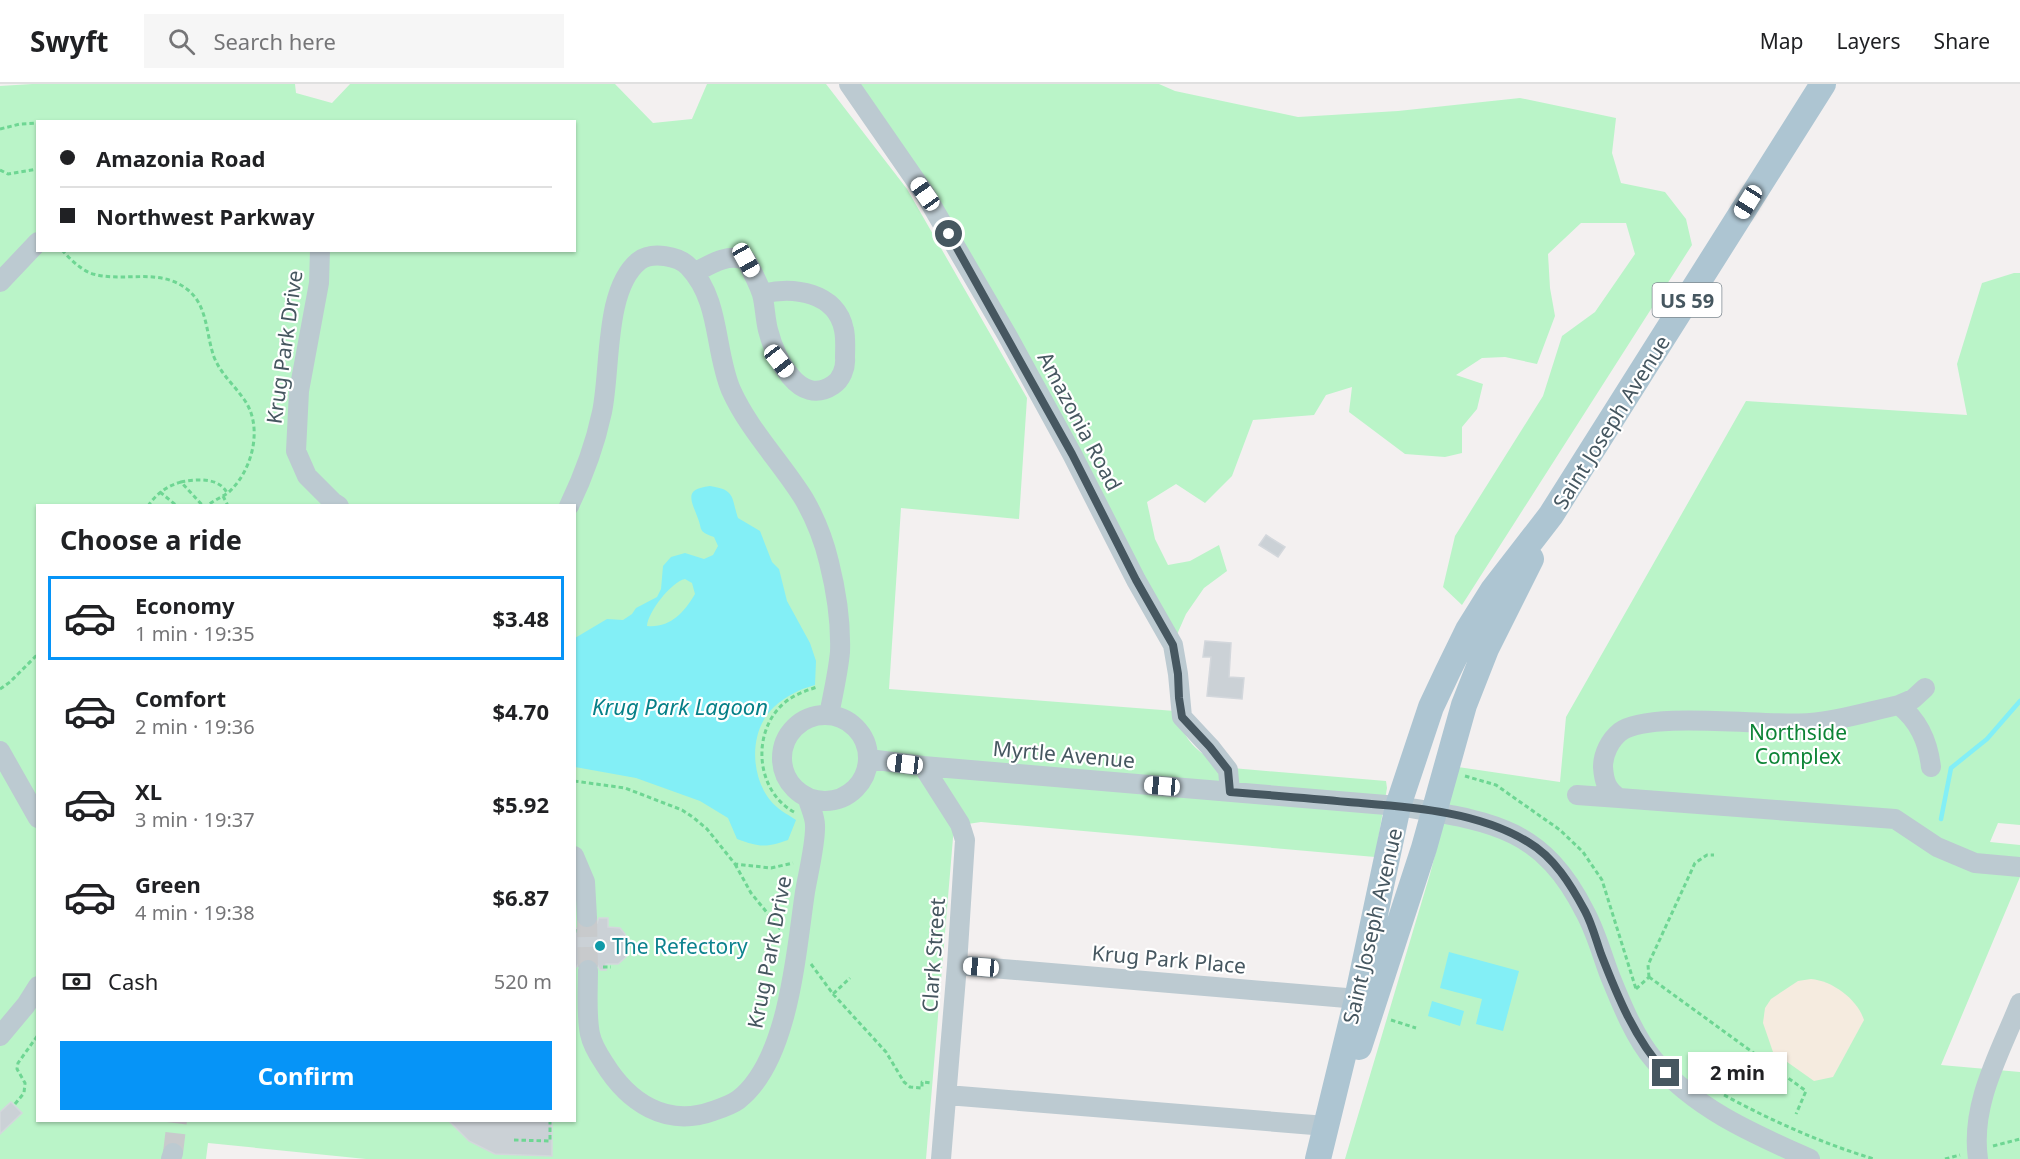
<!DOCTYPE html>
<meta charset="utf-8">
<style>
body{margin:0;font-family:"Noto Sans",sans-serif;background:#f6f6f6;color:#202124;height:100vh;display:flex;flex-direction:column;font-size:22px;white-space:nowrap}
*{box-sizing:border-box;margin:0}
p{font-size:20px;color:#757577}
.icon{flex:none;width:33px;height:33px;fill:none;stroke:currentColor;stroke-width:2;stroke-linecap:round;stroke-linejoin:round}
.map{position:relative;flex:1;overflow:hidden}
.panel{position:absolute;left:36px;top:420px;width:540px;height:618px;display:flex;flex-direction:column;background:#fff;border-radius:0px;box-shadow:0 2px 4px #0004}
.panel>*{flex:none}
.top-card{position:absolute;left:36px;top:36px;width:540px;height:132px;border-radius:0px;box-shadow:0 2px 4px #0004;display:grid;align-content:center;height:132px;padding:0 24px;background:#fff}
.end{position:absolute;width:27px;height:27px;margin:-14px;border:8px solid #465760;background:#fff;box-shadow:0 0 0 3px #fff}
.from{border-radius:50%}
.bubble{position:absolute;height:42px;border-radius:0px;background:#fff;box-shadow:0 2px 4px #0004;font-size:20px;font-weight:700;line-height:42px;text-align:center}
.car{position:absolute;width:18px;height:36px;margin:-18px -9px;border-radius:8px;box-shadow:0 0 4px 2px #0007;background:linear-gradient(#fff 24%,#345 0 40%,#fff 0 76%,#345 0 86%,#fff 0)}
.top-card b{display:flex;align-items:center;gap:21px;height:57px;font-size:22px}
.top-card b+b{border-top:2px solid #e0e0e0}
.top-card i{width:15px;height:15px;background:#202124}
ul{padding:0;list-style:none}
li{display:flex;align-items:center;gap:18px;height:84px;margin:0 12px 9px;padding:0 12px;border:3px solid transparent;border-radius:0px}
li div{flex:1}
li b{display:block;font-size:22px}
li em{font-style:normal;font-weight:700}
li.selected{border-color:#0694f7}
li>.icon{width:54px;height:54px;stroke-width:1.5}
h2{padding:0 24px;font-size:27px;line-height:72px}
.pay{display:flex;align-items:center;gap:15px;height:66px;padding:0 24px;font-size:22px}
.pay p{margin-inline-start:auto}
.action{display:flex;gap:12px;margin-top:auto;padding:12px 24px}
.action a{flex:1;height:69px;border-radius:0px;background:#0694f7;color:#fff;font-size:24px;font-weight:700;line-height:69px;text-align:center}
header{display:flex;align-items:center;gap:36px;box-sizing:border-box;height:84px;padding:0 30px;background:#fff;border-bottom:2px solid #e0e0e0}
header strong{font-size:28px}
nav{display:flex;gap:33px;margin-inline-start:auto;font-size:21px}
.search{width:420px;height:54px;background:#f6f6f6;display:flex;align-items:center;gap:15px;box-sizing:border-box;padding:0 21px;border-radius:0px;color:#757577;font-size:22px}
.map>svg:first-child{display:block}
.green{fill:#baf4c8;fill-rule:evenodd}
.sand{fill:#f5ebdf}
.water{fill:#83eff6;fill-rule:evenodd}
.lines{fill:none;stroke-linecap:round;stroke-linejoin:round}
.stream{stroke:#83eff6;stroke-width:4.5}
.building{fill:#cbd1d6;stroke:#d3d7dc;stroke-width:1.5}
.minor-tunnel{stroke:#c8cacc;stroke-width:20;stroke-dasharray:20 10;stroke-linecap:butt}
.path{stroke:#6ed693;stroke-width:3;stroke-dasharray:4.5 3;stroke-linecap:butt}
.minor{stroke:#bccad1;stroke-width:20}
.major{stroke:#adc5d2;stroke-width:26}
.route{stroke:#465760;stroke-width:8}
.culture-dot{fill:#0f9aa8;stroke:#fff;stroke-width:2}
.labels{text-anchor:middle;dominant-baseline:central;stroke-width:4.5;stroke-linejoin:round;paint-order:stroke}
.shield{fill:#fff;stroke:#7e8990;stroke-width:1.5}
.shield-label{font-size:20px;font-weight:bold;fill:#465760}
.street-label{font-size:21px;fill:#465760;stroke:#fff}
.park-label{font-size:21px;fill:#0d8436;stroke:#fff}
.culture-label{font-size:21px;fill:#0d838f;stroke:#fff;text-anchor:start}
.water-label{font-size:22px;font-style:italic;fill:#057f87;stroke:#fff}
</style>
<header>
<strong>Swyft</strong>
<div class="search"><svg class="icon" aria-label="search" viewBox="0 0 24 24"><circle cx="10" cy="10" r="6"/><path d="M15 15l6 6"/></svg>Search here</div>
<nav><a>Map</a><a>Layers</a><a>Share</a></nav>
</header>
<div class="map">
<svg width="2020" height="1075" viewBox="0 0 2020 1075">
<rect width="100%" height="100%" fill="#f3f0f0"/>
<path class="green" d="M32 0H295L296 9 332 19 350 0H615L653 39 692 35 707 0H826L907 105 1027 314 1019 435 901 424 889 605 1175 627C1185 659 1200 673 1232 684L1386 697 1387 704 1375 773 981 738 954 742 926 1075H366L208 1059 206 1075H0V2ZM38 38H574V166H38ZM38 422H574V1036H38Z
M851 0H1159L1175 7 1298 33 1398 27 1520 14 1616 34 1612 69 1621 99 1665 108 1686 135 1692 161 1462 521 1443 503 1455 452 1543 312 1562 252 1595 228 1635 170 1626 139H1581L1548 170 1550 204 1555 232 1537 280 1505 273 1482 274 1456 291 1483 300 1477 325 1462 343V369L1445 373 1405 370 1349 328 1352 303 1326 311 1314 331 1253 336 1232 392 1205 419 1176 400 1147 418 1155 455 1168 481 1190 477 1219 461 1227 487 1204 504 1186 530 1175 555Z
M2014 189H2020V741L1998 739 1990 758 2020 761V793L1941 981 2020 988V1075H1345L1430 790 1458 683 1560 698 1566 633 1746 317 1967 331 1957 280 1982 199Z"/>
<path class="sand" d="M1811 895C1833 897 1857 915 1864 936L1833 993 1814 997 1773 968 1763 939 1765 924 1771 915 1798 897Z"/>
<path class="water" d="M710 402C736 406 731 413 738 434L760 447 772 478 779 485 787 517 810 559 816 577 815 601C800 605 786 612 774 623 749 646 750 691 770 716 777 725 787 730 796 736L788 756C765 764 759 763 737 755L728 734 700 717 636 694 575 683V554L607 535 623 536 632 530 636 524 657 513 661 505 663 482 671 473 685 469 704 475 713 471 718 462 714 453C697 447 703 446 697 432 690 414 685 405 710 402ZM685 495 692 499 695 510C684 529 670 544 647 542 648 528 671 498 685 495Z
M1449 868 1519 887 1503 947 1476 940 1482 915 1440 904Z
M1432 917 1464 927 1460 942 1428 932Z"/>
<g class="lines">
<path class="stream" d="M1941 735 1951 684 1987 655 2020 617"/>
</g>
<path class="building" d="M1266 451 1285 463 1278 473 1259 461Z
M1205 557 1231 559 1229 593 1244 594 1242 615 1207 612 1211 573H1203Z
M599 834H608V843L620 844 625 850 626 873 618 880H606V886H600L595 876 588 874 582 876 574 886V844L587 845 593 843 597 839Z
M11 1018 22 1029 0 1050V1028Z
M448 1036H552V1072L495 1070 469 1057Z"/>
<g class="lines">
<path class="minor-tunnel" d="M587 833 588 886
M173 1069 177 1036"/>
<path class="path" d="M0 45 20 40 38 39
M0 86 8 90 38 85
M62 166C70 175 79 184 90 189 122 200 159 182 188 206 208 222 206 251 214 273 221 290 233 300 243 314 264 341 253 385 230 407 223 413 214 416 207 422
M181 398C196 395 219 393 227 409
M160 408 177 422
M223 412 228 422
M148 422C156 410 167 402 181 398L203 422
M0 605 10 598 38 570
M1465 692 1496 701 1560 746 1583 768 1602 796 1636 905
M574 697 625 704 682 726 694 734 707 745 735 780 771 784 793 779
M794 728C756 707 751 649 783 620 793 611 805 607 817 603
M735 780 751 809 782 847
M574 856 575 845
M811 880 833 910 850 894
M603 883H611
M1649 893 1806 1007 1796 1030
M1649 893 1648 881 1695 779 1707 771H1714
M1636 905 1649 893
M833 910 886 968 904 998 910 1003 922 1004V998L931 999
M1391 936 1416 944
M1724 1011C1772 1037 1821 1059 1874 1075
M15 1020 24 1009 25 999 17 985 18 979 38 951
M514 1056 550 1057V1036
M1993 1062 2020 1055
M1945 1075 1960 1071"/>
<path class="minor" d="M849 0 925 110 1007 251 1072 370 1136 496 1173 561 1178 590 1182 633 1210 663 1228 686 1230 708
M320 166 319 199 299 307 296 367 307 392 333 418 339 422
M694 189C711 180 727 169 746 176 752 187 758 198 762 210 765 221 765 234 768 246 775 273 799 324 833 301 841 296 846 284 845 274 845 265 846 255 844 246 837 208 793 202 762 210
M0 198 38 158
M569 422C584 391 595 361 602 328 611 285 604 205 639 177 652 167 679 172 689 183 721 217 714 266 731 306 749 346 781 378 804 415 815 434 824 457 829 478 836 506 841 539 840 568 838 589 833 610 829 631
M1899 621 1913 615 1925 604
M782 674a43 43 0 1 1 86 0a43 43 0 1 1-86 0Z
M0 667 38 734
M869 675 923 682 1398 722C1487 737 1541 740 1585 828 1596 848 1602 871 1610 892 1621 919 1635 954 1654 976 1695 1025 1754 1050 1810 1075
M923 682 960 740 965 756 957 881 941 1075
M1931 683C1928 657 1919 637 1899 621 1870 627 1840 637 1810 639 1769 643 1649 626 1620 648 1610 656 1603 670 1603 683 1604 698 1607 706 1619 714L1895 735 1937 763 1975 779 2020 783
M1577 711 1619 714
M574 772 585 798 587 833
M957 881 1370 916
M588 886C588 907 586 930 590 950 592 960 598 970 604 979 628 1018 666 1044 713 1027 722 1024 731 1021 738 1016 789 977 796 868 805 808 808 790 816 758 815 741 815 733 810 723 808 715
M0 952 26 921 38 902
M947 1011 1326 1042
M171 1075 173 1069
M1978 1075C1970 1020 2000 969 2020 919"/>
<path class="major" d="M1359 963 1424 764 1464 621 1486 565 1531 475
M1318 1075 1357 915 1398 722 1431 623 1447 589 1468 546 1493 506 1551 431 1823 0"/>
</g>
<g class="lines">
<path class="route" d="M949 150 1072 370 1136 496 1173 561 1178 590 1179 614 1182 633 1210 663 1228 686 1230 708C1269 711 1308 714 1348 718 1407 723 1476 726 1528 758 1554 773 1571 801 1585 827 1592 840 1596 856 1601 870 1617 911 1635 956 1666 989"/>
</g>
<circle class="culture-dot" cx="600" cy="862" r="6"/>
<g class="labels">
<rect class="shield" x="1652.5" y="199" width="69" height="34" rx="4.5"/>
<g class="shield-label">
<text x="1687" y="216">US 59</text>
</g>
<g class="street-label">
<text transform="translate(284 263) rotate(-82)">Krug Park Drive</text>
<text transform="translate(1080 337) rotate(62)">Amazonia Road</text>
<text transform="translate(1611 338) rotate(-58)">Saint Joseph Avenue</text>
<text transform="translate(1064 670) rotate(5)">Myrtle Avenue</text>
<text transform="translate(1372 842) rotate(-77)">Saint Joseph Avenue</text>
<text transform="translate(769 868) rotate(-79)">Krug Park Drive</text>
<text transform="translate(933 871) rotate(-86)">Clark Street</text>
<text transform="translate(1169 875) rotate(5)">Krug Park Place</text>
</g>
<g class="park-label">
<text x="1798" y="648">Northside<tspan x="1798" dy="24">Complex</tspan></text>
</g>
<g class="culture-label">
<text x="612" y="862">The Refectory</text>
</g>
<g class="water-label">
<text x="680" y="622">Krug Park Lagoon</text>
</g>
</g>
</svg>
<i class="end from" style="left:949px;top:150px"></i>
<i class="end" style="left:1666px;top:989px"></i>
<div class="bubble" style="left:1688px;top:968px;width:99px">2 min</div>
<i class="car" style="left:925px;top:110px;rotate:325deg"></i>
<i class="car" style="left:1748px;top:118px;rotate:212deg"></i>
<i class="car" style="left:746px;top:176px;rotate:151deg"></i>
<i class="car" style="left:779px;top:277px;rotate:142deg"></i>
<i class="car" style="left:905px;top:680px;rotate:277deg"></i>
<i class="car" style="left:1162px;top:702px;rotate:275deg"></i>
<i class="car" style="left:981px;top:883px;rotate:275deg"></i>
<div class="top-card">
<b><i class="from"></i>Amazonia Road</b>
<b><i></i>Northwest Parkway</b>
</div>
<section class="panel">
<h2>Choose a ride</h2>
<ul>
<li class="selected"><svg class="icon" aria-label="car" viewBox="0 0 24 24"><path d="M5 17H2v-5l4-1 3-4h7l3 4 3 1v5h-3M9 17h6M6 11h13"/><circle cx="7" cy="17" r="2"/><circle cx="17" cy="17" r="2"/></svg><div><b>Economy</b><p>1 min · 19:35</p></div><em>$3.48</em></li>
<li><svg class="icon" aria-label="car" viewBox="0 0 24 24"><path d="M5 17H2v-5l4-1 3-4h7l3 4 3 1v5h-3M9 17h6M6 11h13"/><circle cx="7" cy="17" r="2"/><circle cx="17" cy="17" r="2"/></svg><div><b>Comfort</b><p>2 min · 19:36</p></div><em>$4.70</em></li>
<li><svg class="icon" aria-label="car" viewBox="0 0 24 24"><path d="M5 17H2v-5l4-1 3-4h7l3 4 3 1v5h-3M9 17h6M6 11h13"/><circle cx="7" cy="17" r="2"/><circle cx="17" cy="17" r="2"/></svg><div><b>XL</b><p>3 min · 19:37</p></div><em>$5.92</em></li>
<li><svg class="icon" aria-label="car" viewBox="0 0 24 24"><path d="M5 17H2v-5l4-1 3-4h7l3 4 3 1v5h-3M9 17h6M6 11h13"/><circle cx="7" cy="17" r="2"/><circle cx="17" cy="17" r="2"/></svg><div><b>Green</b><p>4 min · 19:38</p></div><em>$6.87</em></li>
</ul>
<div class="pay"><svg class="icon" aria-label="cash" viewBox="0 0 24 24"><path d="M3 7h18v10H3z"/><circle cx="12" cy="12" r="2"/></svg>Cash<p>520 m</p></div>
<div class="action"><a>Confirm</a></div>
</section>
</div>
